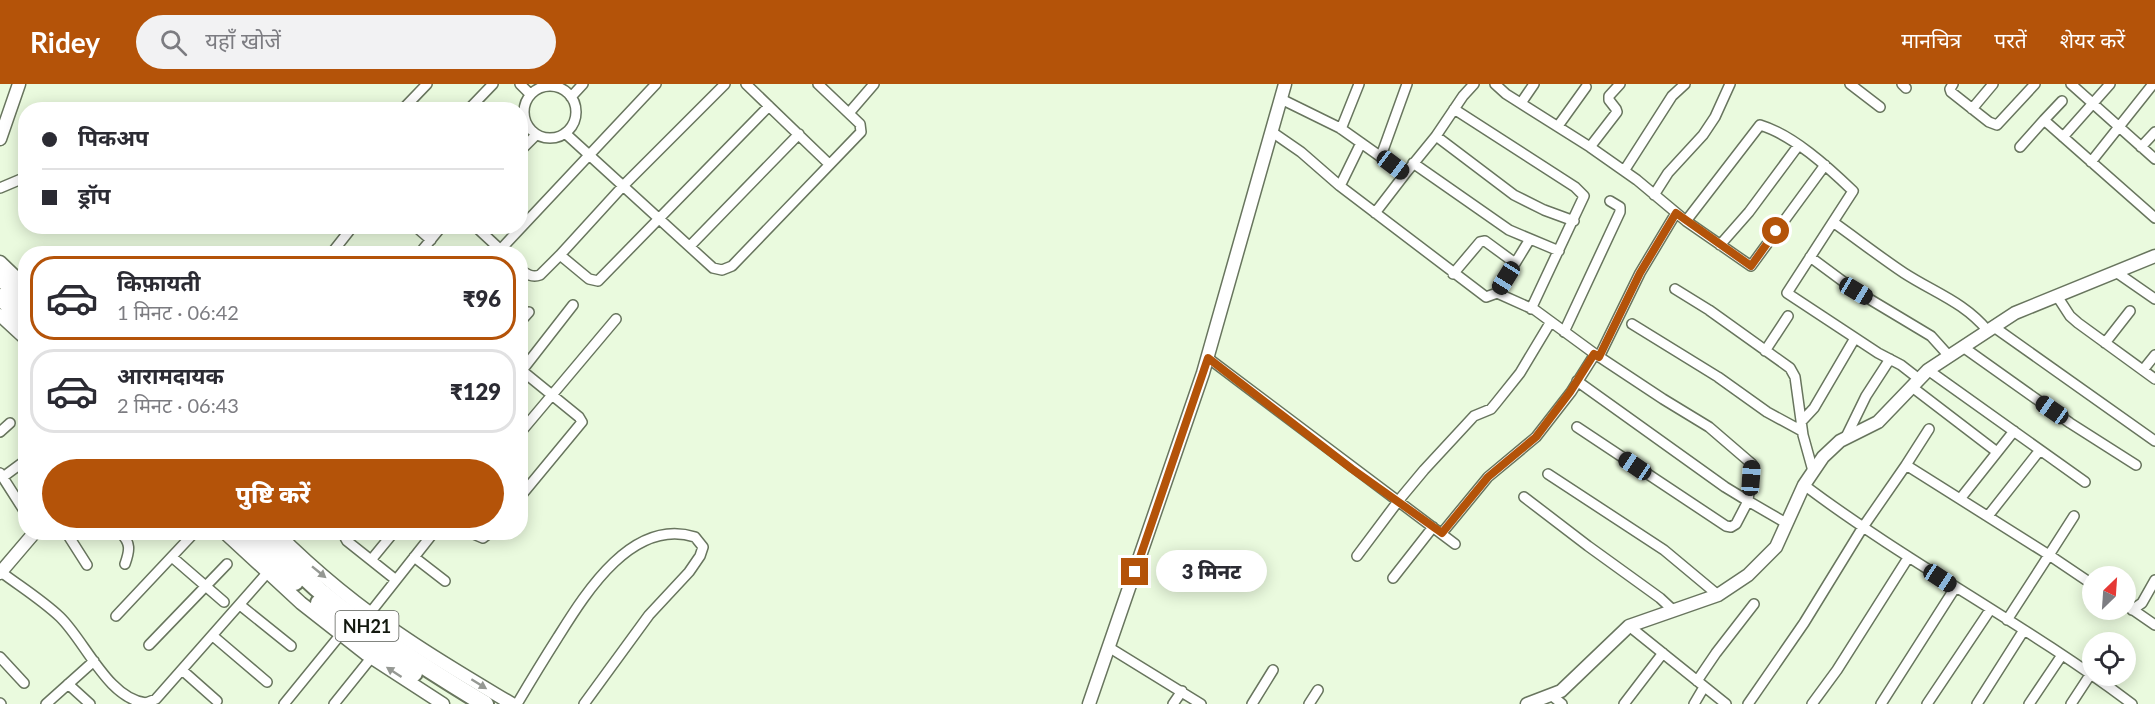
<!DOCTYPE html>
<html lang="hi">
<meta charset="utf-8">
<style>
body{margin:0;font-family:Lato,"Noto Sans Devanagari",sans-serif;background:#f2f2f3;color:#2b2b33;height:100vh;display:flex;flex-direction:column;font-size:22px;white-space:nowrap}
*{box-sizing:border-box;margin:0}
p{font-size:20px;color:#7c7c81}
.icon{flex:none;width:33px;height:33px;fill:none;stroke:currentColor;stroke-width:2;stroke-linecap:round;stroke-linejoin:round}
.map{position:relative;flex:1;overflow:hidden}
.panel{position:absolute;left:18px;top:162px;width:510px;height:294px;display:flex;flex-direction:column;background:#fff;border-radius:24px;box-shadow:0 3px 15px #0003}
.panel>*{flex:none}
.hud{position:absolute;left:18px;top:18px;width:510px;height:132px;border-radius:24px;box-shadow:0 3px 15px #0003;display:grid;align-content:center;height:132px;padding:0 24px;background:#fff}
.needle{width:39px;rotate:25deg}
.fabs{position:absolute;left:2082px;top:482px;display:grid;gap:12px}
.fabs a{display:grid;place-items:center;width:54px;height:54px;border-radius:50%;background:#fff;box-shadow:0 3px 15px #0003;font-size:30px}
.end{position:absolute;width:27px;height:27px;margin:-14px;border:8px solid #b45309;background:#fff;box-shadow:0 0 0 3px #fff}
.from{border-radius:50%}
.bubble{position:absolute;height:42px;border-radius:21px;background:#fff;box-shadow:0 3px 15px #0003;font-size:20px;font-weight:800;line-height:42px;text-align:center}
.car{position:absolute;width:18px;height:36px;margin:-18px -9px;border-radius:8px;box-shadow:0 0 4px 2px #0007;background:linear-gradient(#222 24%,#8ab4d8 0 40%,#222 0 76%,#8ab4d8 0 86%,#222 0)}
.hud b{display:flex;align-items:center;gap:21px;height:57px;font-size:22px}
.hud b+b{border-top:2px solid #e1e1e2}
.hud i{width:15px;height:15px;background:#2b2b33}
ul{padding:10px 0 0;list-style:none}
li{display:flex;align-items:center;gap:18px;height:84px;margin:0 12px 9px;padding:0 12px;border:3px solid #e1e1e2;border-radius:24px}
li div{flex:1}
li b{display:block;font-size:22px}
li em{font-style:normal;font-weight:800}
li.current{border-color:#b45309}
li>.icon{width:54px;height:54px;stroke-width:1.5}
.action{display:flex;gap:12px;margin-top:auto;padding:12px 24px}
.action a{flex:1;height:69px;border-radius:36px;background:#b45309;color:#fff;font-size:24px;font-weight:800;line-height:69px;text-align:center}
header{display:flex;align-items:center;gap:36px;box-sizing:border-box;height:84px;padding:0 30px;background:#b45309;color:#fff}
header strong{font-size:28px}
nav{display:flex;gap:33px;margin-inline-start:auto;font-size:21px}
.search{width:420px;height:54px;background:#f2f2f3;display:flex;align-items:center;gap:15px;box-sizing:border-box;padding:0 21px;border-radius:33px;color:#7c7c81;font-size:22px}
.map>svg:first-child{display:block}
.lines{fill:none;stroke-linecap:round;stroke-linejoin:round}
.street-casing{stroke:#68755e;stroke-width:12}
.secondary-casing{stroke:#68755e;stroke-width:15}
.highway-casing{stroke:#68755e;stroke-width:20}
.street{stroke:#fff;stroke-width:9}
.secondary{stroke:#fff;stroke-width:12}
.highway{stroke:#fff;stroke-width:16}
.oneway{fill:#959893}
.route{stroke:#b45309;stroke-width:8}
.labels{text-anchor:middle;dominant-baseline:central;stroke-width:6;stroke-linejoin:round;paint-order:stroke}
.shield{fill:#fff;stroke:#5a5e57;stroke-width:1.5}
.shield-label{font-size:18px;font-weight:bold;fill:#13190f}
</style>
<header>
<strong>Ridey</strong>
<div class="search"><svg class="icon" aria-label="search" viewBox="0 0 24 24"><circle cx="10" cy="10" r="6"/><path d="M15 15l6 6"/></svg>यहाँ खोजें</div>
<nav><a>मानचित्र</a><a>परतें</a><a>शेयर करें</a></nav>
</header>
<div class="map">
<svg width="2155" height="620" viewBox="0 0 2155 620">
<rect width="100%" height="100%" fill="#eafade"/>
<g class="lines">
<defs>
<path id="street" d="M520 0 530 10
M746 0 829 80
M1495 0 1506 10 1590 63 1637 96 1686 137 1751 182 1825 81
M1850 0 1880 23
M1902 0 1906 4
M1953 0 1950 5 1951 8 1989 38 1997 41 2035 0
M2071 0 2155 75
M524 28a26 26 0 1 1 52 0a26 26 0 1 1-52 0Z
M571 13 583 0
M1281 15 1340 44 1405 90 1436 52 1463 12 1474 0
M1521 19 1534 0
M1454 25 1575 103 1584 112 1531 225
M1972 25 1993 0
M402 26 427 0
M468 26 493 0
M849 29 874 0
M2044 36 2062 17
M1558 42 1586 3
M1341 45 1359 0
M1272 48 1301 68 1340 102 1486 213 1497 209 1535 226 1595 270 1663 315 1709 343 1752 380 1748 417 1786 439
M565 49 713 184 722 186 732 182 861 48 860 40 818 0
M1436 52 1514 111 1544 126 1574 137
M2063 53 2110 0
M1590 63 1617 28 1616 25 1609 16V12L1620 0
M2020 63 2044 36 2155 134
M2141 63 2155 48
M520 67 536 51
M1381 72 1407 0
M2091 78 2153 0
M1413 79 1509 146 1559 167
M1624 87 1672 12 1685 0
M1340 102 1361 59
M0 104 26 93
M1654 111 1668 89 1703 51 1715 33 1730 0
M1375 129 1405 90
M1686 137 1760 41C1793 51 1828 83 1853 107L1787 209 1878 269 1901 281 1919 295
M1833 138C1857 155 1880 173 1904 189 1935 209 1964 218 1988 247
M415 142 431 156
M475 142 504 169
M1720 161 1749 128 1798 62
M690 162 799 50
M500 166 656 0
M331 170 353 142
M419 170 442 142
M560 171 623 102 725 0
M1810 173 1856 207 1931 252 1949 272
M520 185C526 190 532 194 540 191L560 171 589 195 598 197 769 22
M2116 188 2155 215
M1453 190 1480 158 1485 157 1515 179
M1675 205 1709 226 1790 284 1795 293 1803 351 1813 387
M1497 209 1530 155
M2057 212 2070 232 2078 239 2155 295
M520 238 529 228
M1632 240 1718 293 1767 328 1802 347
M1994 243 2155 357
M1564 248 1620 128V123L1610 117
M2105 259 2130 227
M1963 263 2070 339 2136 381
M1765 267 1788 232
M1599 273 1640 189 1676 129
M1208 274 1455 460
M520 285 579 333 582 338 520 413
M1928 286 2085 398
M2143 286 2155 271
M520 289 573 221
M1912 303 1997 368
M1801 338 1814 324 1855 254
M1577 343 1726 442 1731 443 1736 440 1748 417 1725 403 1577 297
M0 348 10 339
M520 349 616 235
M1846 353 1866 312 1890 275
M1906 381 1929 345
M0 389 23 425
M1548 390 1664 466 1718 511
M3 393 26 376
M1804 401C1909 480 2027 541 2132 620
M1524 413 1588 462 1660 514 1674 527
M1960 415 2014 347
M1988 432 2040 366
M66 448 87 481
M120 448C131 459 130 466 125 480
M342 448 347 457 396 496
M469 448 483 454 491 448
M1442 449 1488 393 1536 353 1571 308 1595 270
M1357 472 1399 416 1424 386 1474 332 1491 325 1496 319 1520 289 1550 239
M172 473 224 518
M414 473 445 497
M371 476 394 448
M1 488C21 503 42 516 60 533 85 557 108 615 146 619L156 615 268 488
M1393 494 1433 443
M240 521 291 562
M2126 521 2155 541
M2132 526 2142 519 2155 496
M370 529 434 448
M116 532 195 448
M2007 536 2049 471 2092 500
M1629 542 1726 620
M213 552 267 598
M149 561 227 480
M1110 564 1201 620
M0 573 24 599
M182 586 217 617
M1697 597 1716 569 1754 520
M68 600 90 620
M1551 611 1562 620
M0 619 1 620
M46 620 94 577
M284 620 341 550
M334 620 371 574
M517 620C530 598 544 575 558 553 585 510 632 433 695 453L703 463 700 472 689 488 649 531 584 620
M1173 620 1182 607
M1252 620 1273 586
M1309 620 1318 606
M1624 620 1663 569
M1694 620 1704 603
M1748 620 1804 539 1863 443 1906 381 2049 471 2074 432
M1812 620 1837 586 1908 474
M1881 620 1955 504
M1927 620 1990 526
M1977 620 2024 546
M2029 620 2062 571
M2071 620 2090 591"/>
<path id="secondary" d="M0 55 19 0
M0 178 26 203
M0 231 26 255
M224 448 301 519 366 570 443 620
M276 448C316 488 360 524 407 555 441 578 477 599 512 620
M0 489 35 448
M1089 620 1203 289 1285 0
M1527 620 1561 607 1629 542 1718 511 1748 491 1776 463 1804 401 1823 373 1840 357 1878 338 1928 286 2015 229 2155 172"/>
<path id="highway" d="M0 193 26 218
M0 213 26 237
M243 448 295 498
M260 448C280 468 299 489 320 507 371 549 428 586 485 620
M319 519 375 563 414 589"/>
</defs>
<use href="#street" class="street-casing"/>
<use href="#secondary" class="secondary-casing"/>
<use href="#highway" class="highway-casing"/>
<use href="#street" class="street"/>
<use href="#secondary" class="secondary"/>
<use href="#highway" class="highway"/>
</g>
<defs><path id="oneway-solid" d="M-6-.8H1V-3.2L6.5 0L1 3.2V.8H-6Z" transform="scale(1.5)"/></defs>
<g class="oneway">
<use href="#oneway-solid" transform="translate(319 488) rotate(39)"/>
<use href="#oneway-solid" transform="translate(394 588) rotate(-147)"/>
<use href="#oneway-solid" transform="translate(479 600) rotate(32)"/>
</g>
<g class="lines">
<path class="route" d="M1135 488 1208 274 1352 385 1442 449 1488 393 1536 353 1570 308 1594 270 1599 273 1640 189 1676 129 1751 182 1776 147"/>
</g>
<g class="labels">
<rect class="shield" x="335.5" y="527" width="63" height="30" rx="4.5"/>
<g class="shield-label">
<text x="367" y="542">NH21</text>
</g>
</g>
</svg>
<div class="fabs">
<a><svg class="needle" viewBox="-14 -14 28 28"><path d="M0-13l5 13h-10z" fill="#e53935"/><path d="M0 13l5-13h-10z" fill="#7c7c81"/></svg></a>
<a><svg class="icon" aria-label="locate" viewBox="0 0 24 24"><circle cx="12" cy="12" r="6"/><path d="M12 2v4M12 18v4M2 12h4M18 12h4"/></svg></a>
</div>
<i class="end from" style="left:1776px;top:147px"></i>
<i class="end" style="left:1135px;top:488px"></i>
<div class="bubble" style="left:1156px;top:466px;width:111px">3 मिनट</div>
<i class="car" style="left:1393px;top:81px;rotate:127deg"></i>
<i class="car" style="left:1506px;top:194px;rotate:212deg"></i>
<i class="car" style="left:1856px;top:207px;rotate:121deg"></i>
<i class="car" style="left:2052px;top:326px;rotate:305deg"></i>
<i class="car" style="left:1635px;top:382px;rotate:304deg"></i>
<i class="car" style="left:1751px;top:394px;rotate:4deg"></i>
<i class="car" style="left:1940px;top:494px;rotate:123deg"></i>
<div class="hud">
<b><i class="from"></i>पिकअप</b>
<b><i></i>ड्रॉप</b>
</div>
<section class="panel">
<ul>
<li class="current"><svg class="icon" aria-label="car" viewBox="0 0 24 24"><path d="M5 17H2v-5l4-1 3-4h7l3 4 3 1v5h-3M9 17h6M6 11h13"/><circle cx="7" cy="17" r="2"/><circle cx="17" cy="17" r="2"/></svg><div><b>किफ़ायती</b><p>1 मिनट · 06:42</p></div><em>₹96</em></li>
<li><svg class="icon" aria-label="car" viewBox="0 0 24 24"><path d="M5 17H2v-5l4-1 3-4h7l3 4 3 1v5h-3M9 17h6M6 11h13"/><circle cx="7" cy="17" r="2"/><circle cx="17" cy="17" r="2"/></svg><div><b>आरामदायक</b><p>2 मिनट · 06:43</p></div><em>₹129</em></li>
</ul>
<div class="action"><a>पुष्टि करें</a></div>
</section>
</div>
